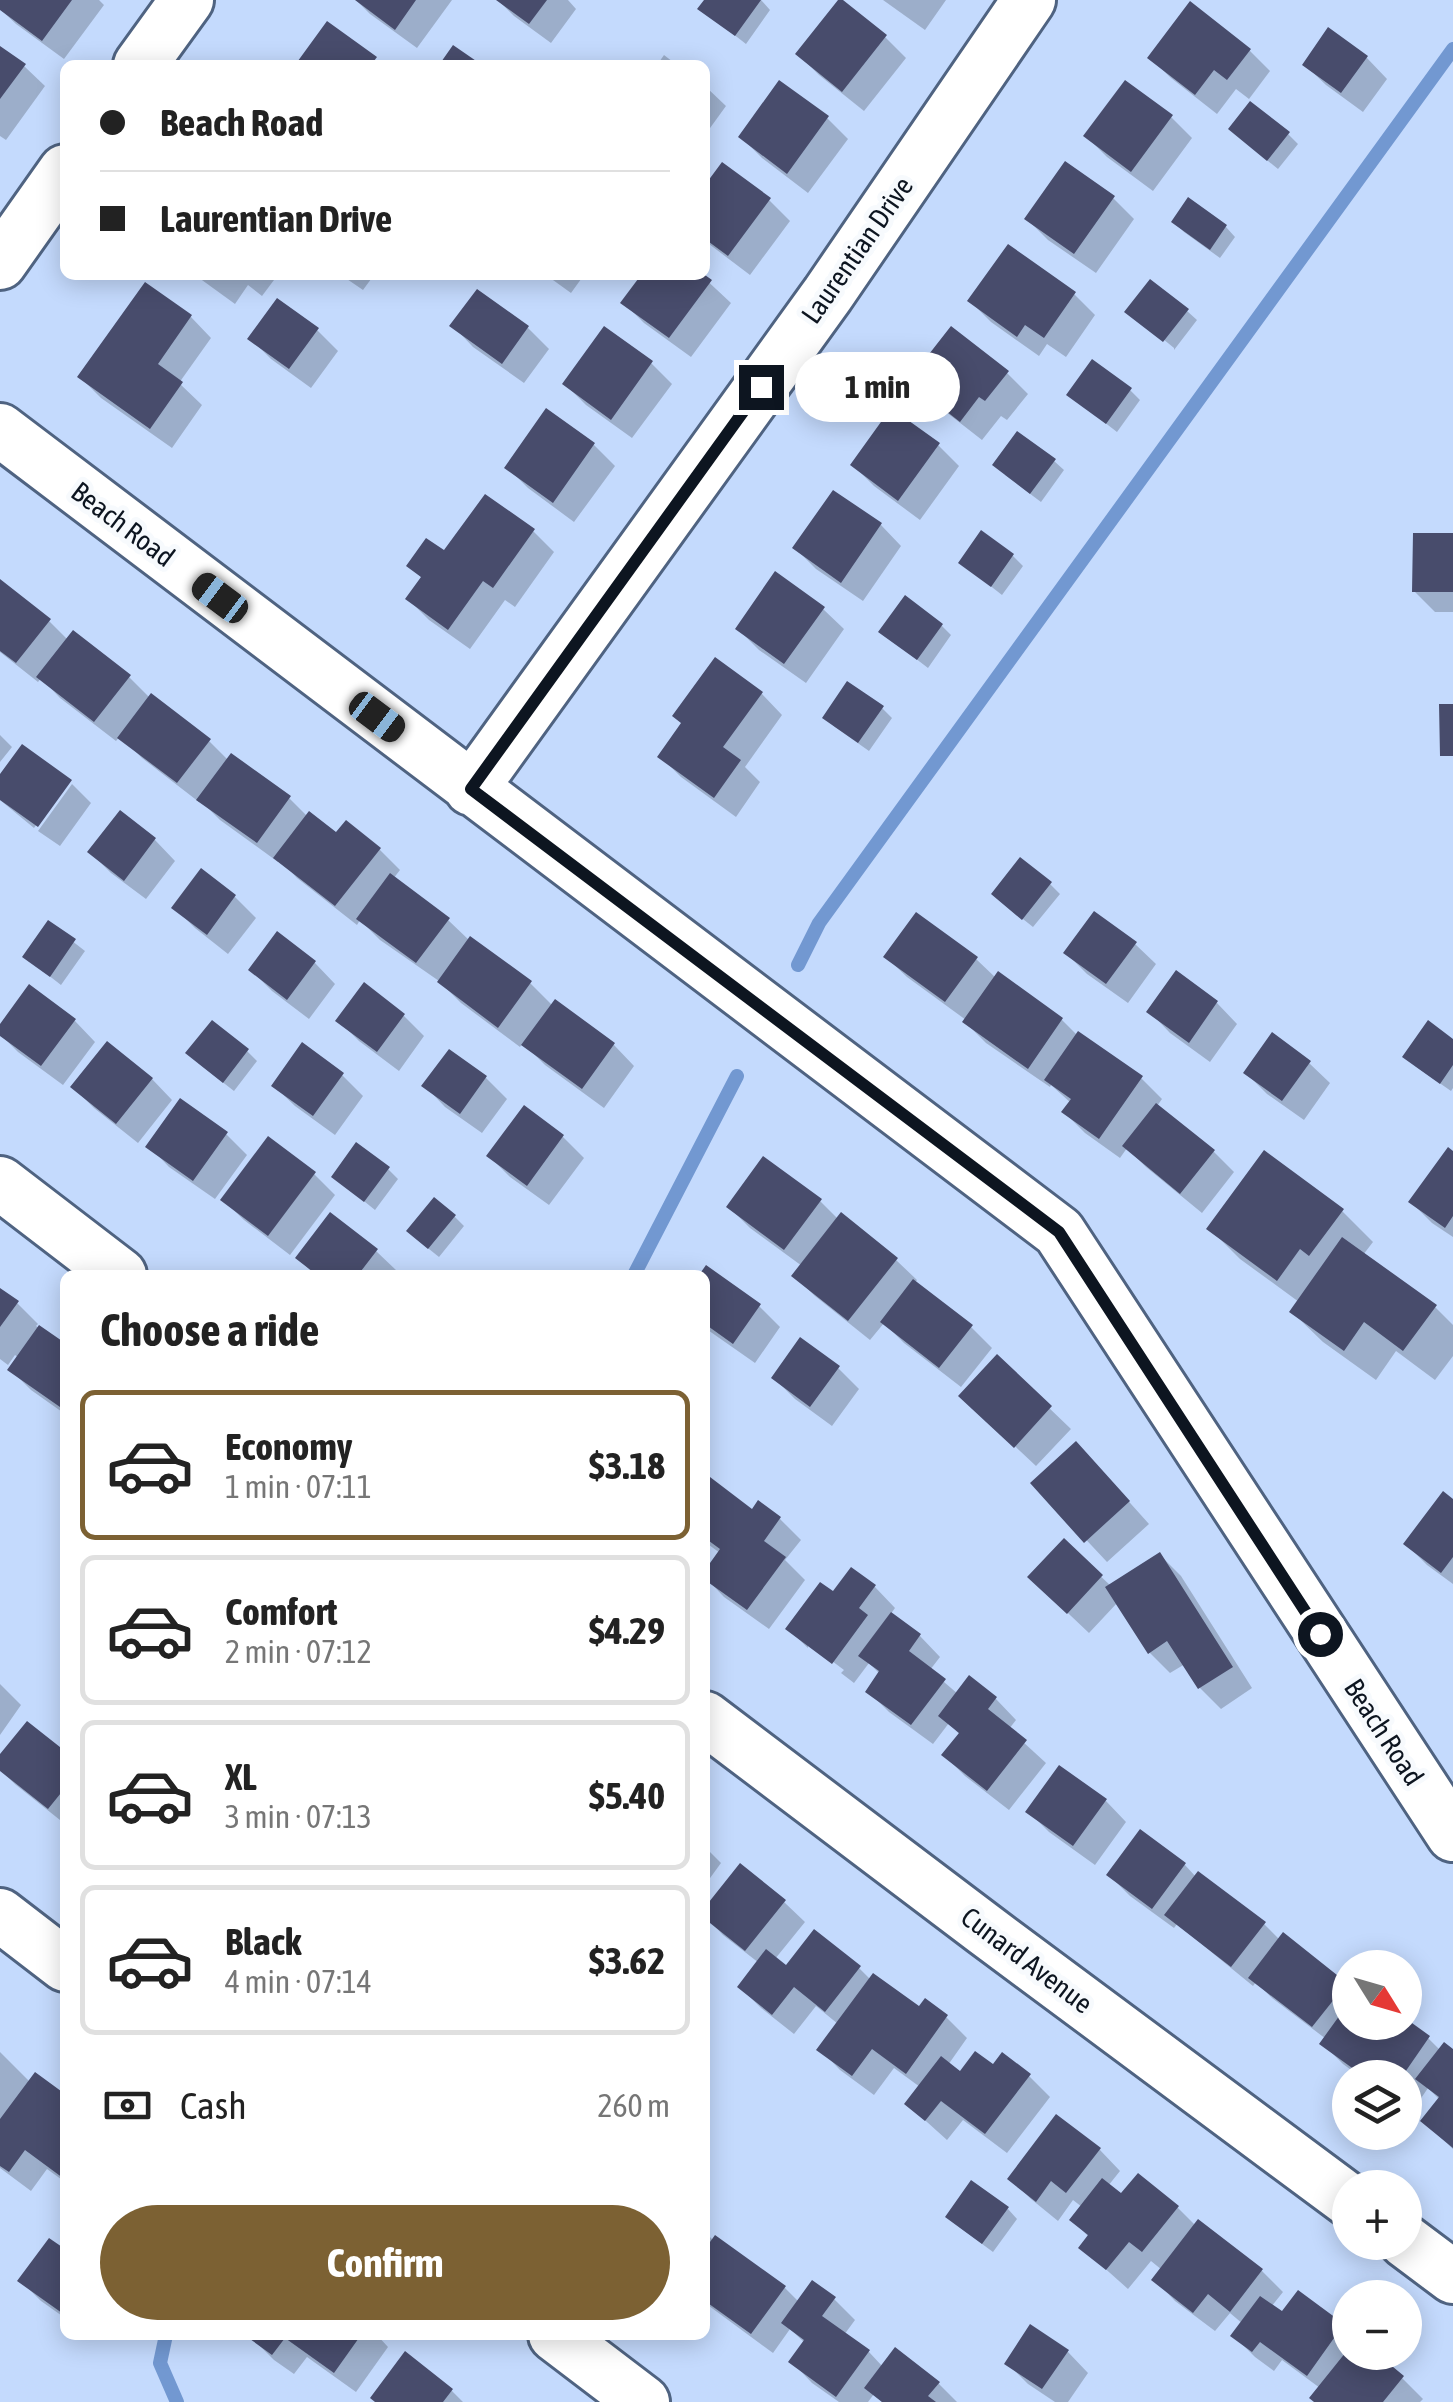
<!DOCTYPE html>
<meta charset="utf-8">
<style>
body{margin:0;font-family:"Asap Condensed",sans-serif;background:#f2f2f2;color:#222;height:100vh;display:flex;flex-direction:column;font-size:38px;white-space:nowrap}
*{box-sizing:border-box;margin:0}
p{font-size:32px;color:#767676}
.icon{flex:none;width:55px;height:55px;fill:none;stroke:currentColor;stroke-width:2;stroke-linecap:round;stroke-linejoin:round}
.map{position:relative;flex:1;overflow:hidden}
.sheet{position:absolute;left:60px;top:1270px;width:650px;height:1070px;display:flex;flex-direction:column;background:#fff;border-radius:15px;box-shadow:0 5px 25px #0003}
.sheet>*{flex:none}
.top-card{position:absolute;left:60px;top:60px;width:650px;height:220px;border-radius:15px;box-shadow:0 5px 25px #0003;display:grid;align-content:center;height:220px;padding:0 40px;background:#fff}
.needle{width:65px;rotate:127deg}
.controls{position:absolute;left:1332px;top:1950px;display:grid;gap:20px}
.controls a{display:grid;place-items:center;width:90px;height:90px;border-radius:50%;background:#fff;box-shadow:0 5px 25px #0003;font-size:50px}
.end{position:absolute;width:45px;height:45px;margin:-22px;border:12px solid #0d1520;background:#fff;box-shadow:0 0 0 5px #fff}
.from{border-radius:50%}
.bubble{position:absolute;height:70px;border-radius:35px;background:#fff;box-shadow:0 5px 25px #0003;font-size:32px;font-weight:700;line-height:70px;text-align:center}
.car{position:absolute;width:30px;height:60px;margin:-30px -15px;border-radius:12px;box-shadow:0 0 8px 2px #0007;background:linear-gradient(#222 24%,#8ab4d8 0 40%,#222 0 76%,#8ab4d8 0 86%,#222 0)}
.top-card b{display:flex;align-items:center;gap:35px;height:95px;font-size:38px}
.top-card b+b{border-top:2px solid #e0e0e0}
.top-card i{width:25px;height:25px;background:#222}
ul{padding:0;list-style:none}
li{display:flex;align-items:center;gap:30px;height:150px;margin:0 20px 15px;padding:0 20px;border:5px solid #e0e0e0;border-radius:15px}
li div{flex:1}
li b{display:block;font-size:38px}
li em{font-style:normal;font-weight:700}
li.current{border-color:#7c6133}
li>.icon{width:90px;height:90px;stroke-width:1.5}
h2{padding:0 40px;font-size:45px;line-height:120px}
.pay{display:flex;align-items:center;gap:25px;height:110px;padding:0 40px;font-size:38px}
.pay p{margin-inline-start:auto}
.cta{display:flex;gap:20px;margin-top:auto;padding:20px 40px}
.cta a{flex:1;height:115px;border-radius:60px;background:#7c6133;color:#fff;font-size:40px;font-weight:700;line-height:115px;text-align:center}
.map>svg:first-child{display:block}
.shadow{fill:#0003}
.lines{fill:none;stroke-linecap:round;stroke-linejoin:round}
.stream{stroke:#7298d1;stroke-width:14}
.building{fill:#484c6c}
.minor-casing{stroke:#4f6381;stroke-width:58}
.minor{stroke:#fff;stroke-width:52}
.route{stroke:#0d1520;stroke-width:12}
.labels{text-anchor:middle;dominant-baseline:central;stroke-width:10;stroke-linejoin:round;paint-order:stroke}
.street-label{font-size:28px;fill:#0d1520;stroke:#f7fafd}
</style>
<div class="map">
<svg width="1453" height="2402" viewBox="0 0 1453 2402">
<rect width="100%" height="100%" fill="#c4dafd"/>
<path class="shadow" d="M0 0H99L104 5 64 59 16 24 0 9Z
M356 0H452L417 48 370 14Z
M498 0H568L576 9 551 43 514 16Z
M707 0H761L770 10 746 44 701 9Z
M883 0H946L925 30Z
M840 2 885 37 906 58 864 111 819 75 798 54Z
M1329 31 1367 58 1387 79 1363 112 1326 85 1305 65Z
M0 49 24 66 45 86 6 140 0 136Z
M1249 50 1270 71 1249 99 1236 89 1217 114 1171 78 1150 58Z
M664 55 677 65H657Z
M1125 83 1171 117 1192 138 1153 191 1107 157 1086 136Z
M705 86 726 106 705 135Z
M827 118 848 139 808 193 762 158 741 137Z
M1288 134 1298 144 1278 169 1241 139Z
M705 189 769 200 790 221 750 275 705 241Z
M1113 198 1134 219 1096 273 1048 240 1027 219Z
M1174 222 1226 227 1235 237 1220 258 1184 232Z
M195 275H276L277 276 262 296 248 285 235 304Z
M341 275H374L363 290Z
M546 275H584L571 293Z
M644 275H701L731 303 691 357 644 323 624 303Z
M146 285 191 317 211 338 179 383 202 405 172 448 101 398 80 377Z
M478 292 528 328 549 349 524 383 473 347 453 326Z
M1074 294 1095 315 1066 357 1047 344 1039 356 991 322 970 301Z
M1187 311 1197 320 1174 350V348L1135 316Z
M317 330 338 351 311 388 271 359 250 338Z
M651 363 672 384 632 438 586 405 565 384Z
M1007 373 1028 394 1007 420 1001 416 982 440 932 401 911 380Z
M1130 390 1140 400 1117 432 1069 395Z
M546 411 594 445 615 466 574 522 528 488 507 467Z
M938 445 959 466 920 520 874 486 853 465Z
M1054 461 1064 470 1041 502 1005 475Z
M834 493 881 525 901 546 863 601 816 569 795 548Z
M533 531 554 552 515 607 505 600 470 649 429 620 408 599 423 579 409 566 445 554Z
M1453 536V612H1435L1414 591Z
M1013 556 1023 566 1002 595 961 563Z
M0 582 49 621 68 640 129 677 150 698 209 741 228 760 289 798 308 817 337 836 379 849 400 870 393 879 448 920 470 941 530 983 553 1006 555 1003 614 1045 634 1066 604 1108 545 1065 523 1043 520 1047 461 1003 439 981 380 940 360 920 357 925 297 878 280 860 278 862 220 820 200 800 199 802 142 758 120 736 116 741 60 698 41 678 38 682 0 652Z
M823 609 844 629 806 683 759 650 738 629Z
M942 626 951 635 928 668 881 632Z
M715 660 762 694 782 715 745 767 760 782 736 817 681 777 660 756 684 724Z
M882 708 892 718 869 751 835 727 825 718Z
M0 735 12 747 0 762Z
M0 779 68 782 34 828 0 800Z
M72 784 91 803 60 846 38 831Z
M120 814 155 840 175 861 146 899 111 873 90 852Z
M201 872 235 897 256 918 228 954 195 928 174 907Z
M1050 884 1060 894 1033 927 1004 904Z
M49 923 85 951 61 985 25 957Z
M278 935 315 963 335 984 309 1019 272 991 251 970Z
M1135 944 1156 964 1128 1003 1087 974 1066 953Z
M886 957 976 959 996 978 1062 1020 1078 1036 1141 1078 1162 1099 1157 1106 1214 1152 1234 1172 1202 1213 1146 1167 1127 1148 1120 1158 1085 1133 1064 1112 1071 1103 1051 1085 1050 1087 986 1043 965 1022 966 1020 907 977Z
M1217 1003 1237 1024 1210 1062 1170 1033 1150 1012Z
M404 1016 424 1036 399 1071 359 1041 338 1020Z
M75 1021 95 1042 63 1085 18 1052 0 1034V1028Z
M1453 1042V1088L1451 1091 1415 1066Z
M247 1051 257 1061 234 1091 198 1063Z
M449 1052 486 1078 507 1099 482 1133 445 1107 425 1086Z
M1309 1063 1330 1083 1304 1120 1267 1094 1246 1073Z
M342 1075 363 1096 335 1135 295 1106 274 1086Z
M152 1079 172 1100 138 1143 94 1108 73 1087Z
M524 1109 563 1137 584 1158 549 1205 510 1177 489 1156Z
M226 1134 247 1155 215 1199 169 1167 149 1146Z
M268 1140 314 1174 335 1195 290 1255 244 1220 223 1200Z
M1453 1154V1237L1432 1223 1411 1202Z
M388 1169 398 1179 375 1210 334 1177Z
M820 1201 838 1219 896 1260 917 1280 915 1283 971 1327 992 1348 961 1387 904 1343 884 1323 870 1340 815 1296 794 1276 802 1266 750 1228 729 1207Z
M1342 1211 1373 1242 1363 1255 1435 1307 1453 1325V1356L1435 1380 1396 1351 1376 1380 1323 1342 1292 1312 1299 1302 1240 1259 1210 1229Z
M454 1216 464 1226 439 1257 419 1241Z
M376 1251 397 1271 394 1275H315L298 1258Z
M707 1268 759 1306 780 1327 755 1363 705 1328V1275H702Z
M0 1291 17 1303 38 1324 36 1326 65 1346V1414L31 1390 11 1370 19 1358 15 1355 8 1365 0 1359Z
M800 1341 838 1368 859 1389 832 1426 795 1399 774 1378Z
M997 1358 1071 1429 1036 1466 983 1416Z
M1096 1465 1149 1524 1107 1562 1033 1483Z
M705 1488 753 1512 758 1504 780 1519 801 1540 785 1560 805 1580 769 1629 724 1597 705 1577V1574L720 1553 705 1542Z
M1453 1502V1584L1427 1565 1406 1544Z
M1064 1542 1111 1586 1160 1555 1181 1576 1252 1688 1221 1709 1200 1688 1185 1664 1170 1673 1149 1652 1118 1602 1089 1633 1052 1598Z
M851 1570 875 1587 895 1608 890 1615 920 1636 940 1657 930 1670 958 1694 969 1679 996 1699 1016 1720 1009 1729 1046 1763 1009 1810 965 1776 944 1755 960 1735 949 1723 933 1744 889 1712 868 1691 880 1674 869 1663 854 1683 841 1673 844 1670 808 1643V1648L788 1629 833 1594Z
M0 1684 21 1705 0 1735Z
M65 1754V1824L16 1785 0 1770V1758Z
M1106 1801 1126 1822 1095 1865 1049 1832 1028 1811Z
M1140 1832 1185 1865 1196 1877 1264 1924 1280 1940 1345 1984 1350 1989V2022H1405L1428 2038 1441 2051 1453 2053V2149L1423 2121 1440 2100 1428 2088 1411 2113 1405 2109V2078H1362L1343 2064 1323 2044 1326 2039 1272 1998 1256 1982 1253 1986 1177 1924 1174 1928 1130 1896 1109 1875Z
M705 1847 721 1863 705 1885Z
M784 1902 805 1922 775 1959 787 1969 859 1968 871 1980 919 2010 946 2017 967 2038 948 2065 961 2074 993 2068 1002 2055 1029 2076 1050 2097 1007 2153 963 2120 947 2140 907 2104 920 2087 894 2068 874 2095 840 2070 820 2049 838 2024 816 2006 794 2034 761 2008 740 1987 759 1963 723 1935 705 1916V1911Z
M0 2052 30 2082 65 2098V2182L47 2169 31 2191 0 2168Z
M1057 2117 1100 2150 1120 2171 1108 2186 1122 2197 1138 2176 1178 2208 1196 2226 1199 2223 1262 2271 1283 2292 1271 2307 1283 2315 1342 2326 1350 2334V2352L1402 2378 1423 2399 1420 2402H1317L1320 2388 1282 2360 1274 2371 1255 2357 1234 2336 1243 2324 1230 2313 1215 2331 1175 2301 1155 2280 1162 2270 1151 2261 1128 2289 1082 2248 1089 2237 1072 2220 1082 2207 1073 2200 1058 2221 1031 2199 1010 2178Z
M1008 2209 1017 2219 993 2252 959 2227Z
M705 2232 714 2241 785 2288 799 2302 834 2299 855 2320 844 2335 869 2352 883 2367 938 2383 957 2402H882L874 2394 868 2402H839L812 2383 792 2362 805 2343 790 2329 773 2353 705 2303Z
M65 2252V2318L41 2301 20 2280Z
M1031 2327 1068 2352 1088 2373 1068 2402H1055L1028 2384 1007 2363Z
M256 2335H377L388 2347 356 2392 307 2357 294 2374 274 2360 253 2339Z
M406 2355 452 2391 463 2402H377Z"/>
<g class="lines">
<path class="stream" d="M798 965 819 923 1453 49
M634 1275 737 1076
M166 2335 160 2363 177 2402"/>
</g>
<path class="building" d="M0 0H72L42 41 0 10Z
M355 0H416L395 30Z
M496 0H547L529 24Z
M704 0H761L735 36 697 9Z
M838 0H843L887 35 842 92 795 54Z
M1190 1 1251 49 1227 80 1214 70 1195 95 1147 58Z
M327 21 377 57 371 65H295Z
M1328 27 1368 56 1341 93 1302 65Z
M453 45 482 65H439Z
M0 46 26 64 0 99Z
M779 80 829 116 787 174 738 137Z
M1125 80 1173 115 1131 172 1083 136Z
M1250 101 1290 132 1267 161 1228 129Z
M1065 161 1115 196 1074 254 1024 219Z
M722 162 771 198 728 256 705 239V185Z
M1188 197 1227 225 1210 250 1171 222Z
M1008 244 1076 292 1044 338 1025 325 1017 337 967 301Z
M641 275H705L712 280 669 338 620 303Z
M1150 279 1189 309 1163 342 1124 312Z
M145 282 192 315 158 364 183 382 150 429 77 377Z
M477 289 529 326 502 364 449 326Z
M277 298 319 328 289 369 247 339Z
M604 326 653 361 611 420 562 384Z
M951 326 1009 371 985 401 979 397 960 422 908 381Z
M1092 359 1132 388 1106 424 1066 395Z
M546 408 595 443 553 503 504 468Z
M891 408 940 443 898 501 850 465Z
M1017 431 1056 459 1030 494 992 465Z
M833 490 882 523 841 583 792 548Z
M485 494 535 529 493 588 483 581 448 630 405 599 421 577 406 566 426 538 444 550Z
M981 530 1014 554 991 587 958 563Z
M1413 533H1453V592H1412Z
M775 571 825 607 784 664 735 629Z
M0 579 51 619 16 663 0 651Z
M905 595 943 624 917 660 878 632Z
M73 630 131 675 94 722 36 677Z
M715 657 763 692 723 747 741 760 714 798 657 757 681 723 672 716Z
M847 681 884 706 858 743 822 718Z
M151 693 211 739 177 783 117 738Z
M1439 704H1453V756H1440Z
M22 744 72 780 38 827 0 800V774Z
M231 753 291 796 257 843 196 800Z
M120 810 156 838 124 881 87 852Z
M309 811 336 832 346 820 381 848 335 906 273 858Z
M1020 857 1052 882 1022 920 991 894Z
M201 868 236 895 207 935 171 908Z
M390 873 450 918 416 963 356 919Z
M1094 911 1137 942 1106 984 1063 953Z
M916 912 978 957 945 1002 883 957Z
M48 920 76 939 50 977 22 957Z
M277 931 316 961 287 1000 248 970Z
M470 936 532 981 498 1028 437 982Z
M1176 970 1218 1001 1189 1043 1146 1012Z
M998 971 1063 1018 1028 1069 962 1022Z
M364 982 405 1014 377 1052 335 1021Z
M29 984 76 1019 41 1066 0 1036V1024Z
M555 999 615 1043 582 1089 521 1045Z
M212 1020 249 1049 223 1083 185 1053Z
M1428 1020 1453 1039V1065L1440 1084 1402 1057Z
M1078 1031 1143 1076 1099 1139 1061 1112 1071 1099 1044 1080Z
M1272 1032 1311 1061 1282 1101 1243 1073Z
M107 1041 153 1078 116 1124 70 1087Z
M302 1042 344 1073 313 1116 271 1086Z
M449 1049 487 1076 460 1114 421 1086Z
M180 1098 228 1132 193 1181 145 1147Z
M1156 1103 1215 1150 1180 1194 1122 1146Z
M524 1105 564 1135 527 1186 486 1156Z
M268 1136 316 1172 268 1236 220 1200Z
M356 1142 390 1167 364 1202 331 1177Z
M1448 1147 1453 1151V1216L1445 1228 1408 1202Z
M1264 1150 1344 1209 1309 1256 1300 1249 1277 1281 1206 1229Z
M763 1156 822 1199 784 1250 726 1207Z
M434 1197 456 1215 428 1249 406 1231Z
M330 1212 378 1249 358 1275H317L295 1258Z
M841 1212 898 1258 848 1321 791 1276Z
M1342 1237 1437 1305 1403 1351 1364 1322 1344 1351 1289 1312Z
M706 1265 761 1304 733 1344 705 1324V1275H699Z
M913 1279 973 1325 939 1368 880 1322Z
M0 1288 19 1301 0 1327Z
M39 1325 65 1343V1400L60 1407 7 1370Z
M800 1337 840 1366 810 1407 771 1378Z
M997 1354 1052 1406 1014 1448 958 1396Z
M1076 1441 1130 1501 1084 1543 1030 1483Z
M710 1477 752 1509 758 1500 781 1517 764 1541 786 1557 747 1610 705 1580V1570L720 1549 705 1538V1484Z
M1443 1491 1453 1499V1557L1441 1573 1403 1544Z
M1064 1538 1103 1575 1067 1614 1027 1577Z
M1160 1552 1233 1667 1198 1689 1167 1641 1148 1654 1105 1587Z
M851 1567 876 1585 859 1608 868 1615 832 1664 785 1629 820 1582 833 1591Z
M891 1612 921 1634 909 1651 946 1679 911 1725 865 1692 879 1671 858 1656Z
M969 1675 997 1697 988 1709 1027 1740 987 1791 941 1755 959 1733 938 1716Z
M27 1721 65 1751V1788L48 1809 0 1771V1754Z
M1059 1765 1107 1799 1073 1846 1025 1812Z
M1140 1829 1186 1863 1152 1909 1106 1875Z
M740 1863 786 1900 745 1951 705 1919V1907Z
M1198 1871 1266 1922 1231 1967 1164 1915Z
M814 1929 861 1966 825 2012 794 1987 772 2015 737 1987 766 1949 786 1965Z
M1283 1932 1347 1983 1312 2027 1248 1978Z
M873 1973 919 2006 925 1998 948 2015 906 2074 872 2049 852 2076 816 2050Z
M1350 2001V2022H1405V2018L1430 2036 1401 2078H1366L1319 2044Z
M1444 2042 1453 2049V2148L1420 2121 1439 2097 1415 2079Z
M975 2051 993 2064 1002 2052 1031 2074 985 2134 941 2101 925 2121 904 2104 941 2056 960 2071Z
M35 2072 65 2094V2176L63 2178 25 2150 9 2172 0 2166V2119Z
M1056 2114 1101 2148 1066 2193 1051 2181 1036 2202 1007 2179Z
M1138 2173 1179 2206 1142 2252 1129 2242 1106 2270 1078 2248 1088 2235 1069 2220 1102 2178 1121 2193Z
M971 2180 1009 2207 982 2244 945 2217Z
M1198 2219 1263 2269 1230 2312 1208 2294 1193 2313 1151 2280Z
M715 2235 786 2286 751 2334 705 2301V2249Z
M49 2238 65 2249V2308L62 2313 17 2281Z
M812 2280 836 2297 822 2316 870 2350 836 2397 788 2362 804 2340 781 2323Z
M1298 2290 1344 2324 1307 2376 1260 2342 1252 2352 1230 2336 1260 2296 1282 2311Z
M1030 2324 1069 2350 1042 2389 1004 2364Z
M253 2335H361L334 2373 285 2338 272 2355 250 2339Z
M895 2347 940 2382 928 2396 936 2402H882L864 2388Z
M1350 2347V2352H1375L1404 2376 1383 2402H1314L1309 2398Z
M405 2351 453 2389 443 2402H375L370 2398Z"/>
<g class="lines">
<defs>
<path id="minor" d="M140 65 187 0
M0 263 65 171
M0 430 1059 1232 1453 1835
M471 789 828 294 1029 0
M0 1183 120 1275
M705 1718 984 1929 1350 2201
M0 1915 65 1965
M1405 2241 1453 2277
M555 2335 643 2402"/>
</defs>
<use href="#minor" class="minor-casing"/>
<use href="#minor" class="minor"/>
</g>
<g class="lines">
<path class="route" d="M761 387 471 789 1059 1232 1320 1634"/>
</g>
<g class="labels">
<g class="street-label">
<text transform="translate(857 250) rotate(-55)">Laurentian Drive</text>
<text transform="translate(123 524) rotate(37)">Beach Road</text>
<text transform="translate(1384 1732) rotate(57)">Beach Road</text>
<text transform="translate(1027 1960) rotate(37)">Cunard Avenue</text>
</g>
</g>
</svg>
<div class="controls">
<a><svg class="needle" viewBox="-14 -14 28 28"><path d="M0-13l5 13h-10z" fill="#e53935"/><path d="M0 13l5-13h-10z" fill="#767676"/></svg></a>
<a><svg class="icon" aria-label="layers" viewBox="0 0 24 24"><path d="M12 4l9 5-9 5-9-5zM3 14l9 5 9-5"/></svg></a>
<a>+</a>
<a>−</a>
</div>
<i class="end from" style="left:1320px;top:1634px"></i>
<i class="end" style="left:761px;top:387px"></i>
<div class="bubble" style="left:795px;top:352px;width:165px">1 min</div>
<i class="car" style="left:220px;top:598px;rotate:307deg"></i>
<i class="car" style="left:377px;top:717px;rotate:127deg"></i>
<div class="top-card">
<b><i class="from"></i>Beach Road</b>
<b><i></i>Laurentian Drive</b>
</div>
<section class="sheet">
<h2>Choose a ride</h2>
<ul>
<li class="current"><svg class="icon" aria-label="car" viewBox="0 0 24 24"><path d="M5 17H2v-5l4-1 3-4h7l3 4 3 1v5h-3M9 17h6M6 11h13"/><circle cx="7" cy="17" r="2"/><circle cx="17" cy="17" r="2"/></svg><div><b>Economy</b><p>1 min · 07:11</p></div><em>$3.18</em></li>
<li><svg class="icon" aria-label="car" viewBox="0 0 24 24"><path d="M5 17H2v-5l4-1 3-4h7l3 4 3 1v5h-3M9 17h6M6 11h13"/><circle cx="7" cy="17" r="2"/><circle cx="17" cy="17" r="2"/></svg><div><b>Comfort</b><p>2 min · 07:12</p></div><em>$4.29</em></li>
<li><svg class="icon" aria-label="car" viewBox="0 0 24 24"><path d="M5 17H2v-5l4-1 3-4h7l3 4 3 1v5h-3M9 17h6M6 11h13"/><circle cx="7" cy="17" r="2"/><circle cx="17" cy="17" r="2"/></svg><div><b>XL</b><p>3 min · 07:13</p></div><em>$5.40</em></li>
<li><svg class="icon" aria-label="car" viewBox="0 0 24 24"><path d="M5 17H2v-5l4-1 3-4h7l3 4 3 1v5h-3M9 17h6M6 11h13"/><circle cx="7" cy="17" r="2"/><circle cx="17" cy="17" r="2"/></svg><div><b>Black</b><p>4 min · 07:14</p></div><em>$3.62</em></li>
</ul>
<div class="pay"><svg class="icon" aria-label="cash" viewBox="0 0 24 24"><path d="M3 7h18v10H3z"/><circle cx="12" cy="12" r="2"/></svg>Cash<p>260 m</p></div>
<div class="cta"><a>Confirm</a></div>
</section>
</div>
